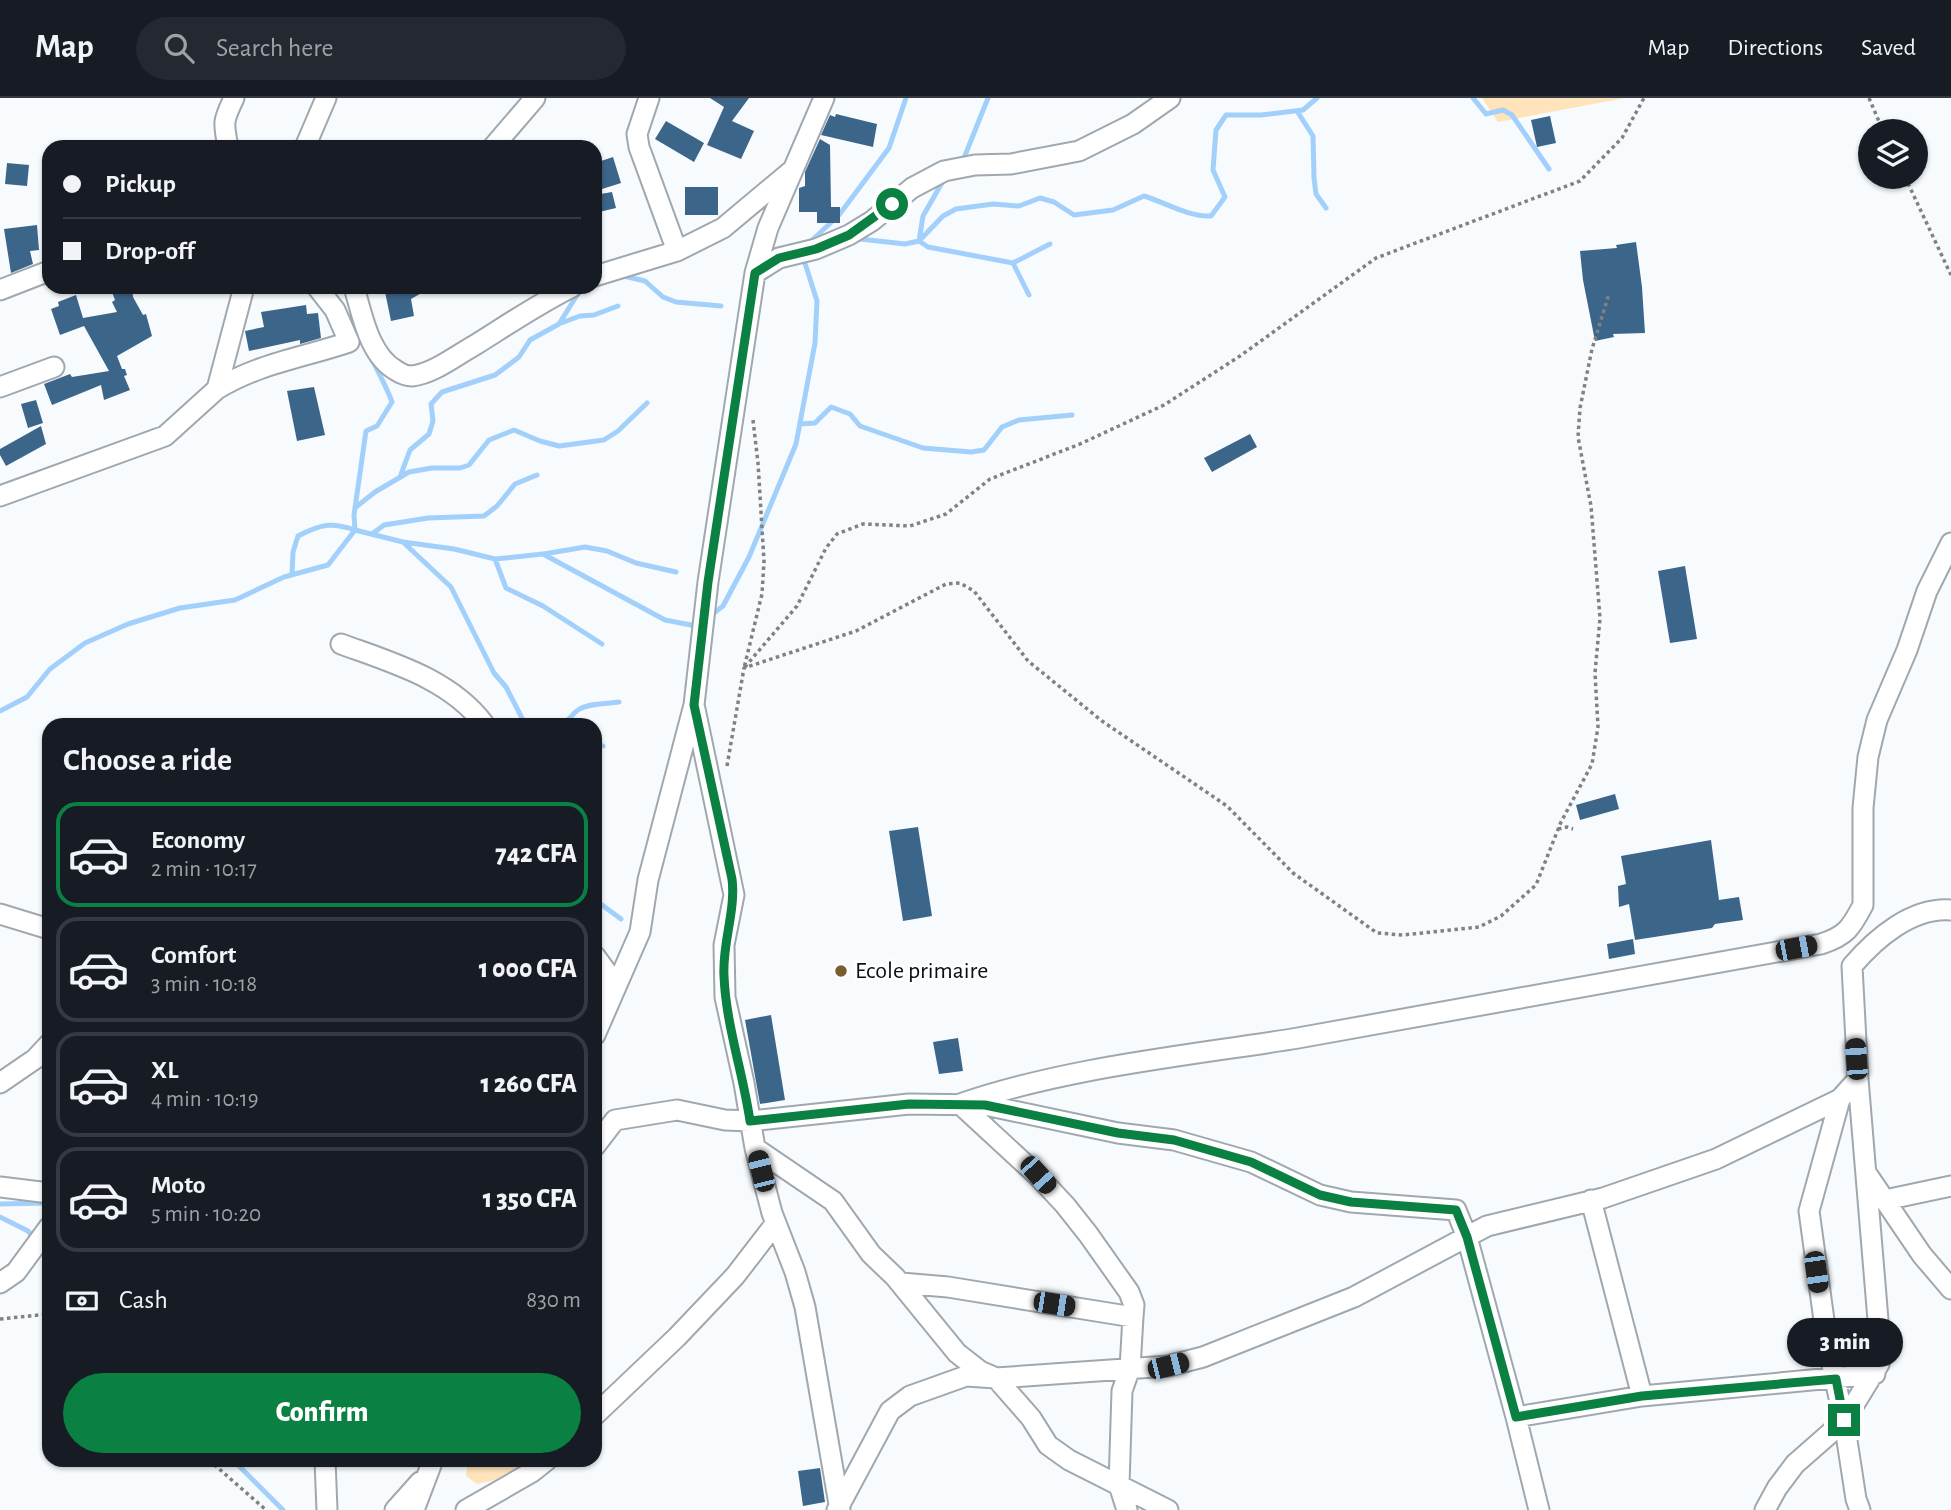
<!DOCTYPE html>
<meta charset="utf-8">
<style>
body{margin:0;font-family:"Alegreya Sans",sans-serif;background:#242831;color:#f1f3f6;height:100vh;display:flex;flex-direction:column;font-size:26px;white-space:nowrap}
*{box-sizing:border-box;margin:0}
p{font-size:23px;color:#9ea1a6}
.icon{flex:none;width:38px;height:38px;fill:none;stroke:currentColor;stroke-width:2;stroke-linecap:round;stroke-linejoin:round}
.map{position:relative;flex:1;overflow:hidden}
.sheet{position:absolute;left:42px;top:620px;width:560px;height:749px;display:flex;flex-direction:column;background:#171b24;border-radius:21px;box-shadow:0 2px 5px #0004}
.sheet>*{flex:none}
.banner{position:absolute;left:42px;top:42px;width:560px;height:154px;border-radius:21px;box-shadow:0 2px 5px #0004;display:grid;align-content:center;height:154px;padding:0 21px;background:#171b24}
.tools{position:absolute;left:1858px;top:21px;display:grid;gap:14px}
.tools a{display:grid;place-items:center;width:70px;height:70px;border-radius:50%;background:#171b24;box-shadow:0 2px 5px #0004;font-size:35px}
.end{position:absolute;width:32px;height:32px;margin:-16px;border:9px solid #0b8043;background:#fff;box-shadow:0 0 0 4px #fff}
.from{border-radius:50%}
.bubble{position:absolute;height:49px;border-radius:24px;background:#171b24;box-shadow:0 2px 5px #0004;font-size:23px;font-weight:800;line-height:49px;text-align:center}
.car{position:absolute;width:21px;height:42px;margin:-21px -10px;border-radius:9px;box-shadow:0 0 5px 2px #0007;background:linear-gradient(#222 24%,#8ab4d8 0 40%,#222 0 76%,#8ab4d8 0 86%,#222 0)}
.banner b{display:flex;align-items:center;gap:24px;height:66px;font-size:26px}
.banner b+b{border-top:2px solid #363941}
.banner i{width:18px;height:18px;background:#f1f3f6}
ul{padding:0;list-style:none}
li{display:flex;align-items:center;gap:21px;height:105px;margin:0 14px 10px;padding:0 7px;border:4px solid #363941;border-radius:21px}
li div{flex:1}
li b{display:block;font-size:26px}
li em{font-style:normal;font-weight:800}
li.current{border-color:#0b8043}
li>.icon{width:63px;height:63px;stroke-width:1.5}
h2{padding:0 21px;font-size:32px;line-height:84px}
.pay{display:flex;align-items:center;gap:18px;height:77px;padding:0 21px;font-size:26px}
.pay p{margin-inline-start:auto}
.primary-button{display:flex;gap:14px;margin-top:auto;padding:14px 21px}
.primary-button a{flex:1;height:80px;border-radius:42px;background:#0b8043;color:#fff;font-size:28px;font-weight:800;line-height:80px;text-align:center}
header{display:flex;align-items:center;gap:42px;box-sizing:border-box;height:98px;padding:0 35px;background:#171b24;border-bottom:2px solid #363941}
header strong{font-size:33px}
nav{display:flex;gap:38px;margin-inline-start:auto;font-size:24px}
.search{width:490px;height:63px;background:#242831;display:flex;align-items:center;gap:18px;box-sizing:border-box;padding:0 24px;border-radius:38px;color:#9ea1a6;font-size:26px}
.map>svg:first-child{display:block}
.green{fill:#fee3bb}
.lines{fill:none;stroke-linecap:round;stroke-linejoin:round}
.stream{stroke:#a3d0fa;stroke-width:5}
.building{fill:#3c658a}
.minor-casing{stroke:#a0a8af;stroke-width:23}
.path{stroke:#7f8285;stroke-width:3.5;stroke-dasharray:3.5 3.5;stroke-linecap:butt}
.minor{stroke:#fff;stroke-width:19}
.route{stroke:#0b8043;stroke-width:9}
.poi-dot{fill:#795d30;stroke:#fff;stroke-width:2.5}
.labels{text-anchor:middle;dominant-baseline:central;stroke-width:5;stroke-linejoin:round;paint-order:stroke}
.poi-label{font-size:24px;fill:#0b0e11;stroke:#fff;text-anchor:start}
</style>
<header>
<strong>Map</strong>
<div class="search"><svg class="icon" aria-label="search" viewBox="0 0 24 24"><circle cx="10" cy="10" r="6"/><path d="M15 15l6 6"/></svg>Search here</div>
<nav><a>Map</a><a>Directions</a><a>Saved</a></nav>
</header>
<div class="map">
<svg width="1951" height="1412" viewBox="0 0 1951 1412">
<rect width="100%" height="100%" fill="#f7fbfe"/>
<path class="green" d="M1482 0H1625L1498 24Z
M468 1362H547L532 1374 519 1368 495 1382 477 1386 466 1378Z"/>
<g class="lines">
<path class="stream" d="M1473 0 1486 16 1503 12 1512 17 1549 71
M1297 13 1313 38 1314 80 1316 96 1326 110
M962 65 988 0
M943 83 923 118 919 143 928 149 1013 165 1029 197
M860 141 905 146 919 143 943 118 956 111 993 106 1019 108 1040 100 1054 104 1074 117 1113 112 1144 98C1166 105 1189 119 1211 118L1225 99 1213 72 1216 32 1226 17H1261L1303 12 1317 0
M808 146 839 117 889 50 906 0
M1013 165 1050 146
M619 177 645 183 663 199 676 204 721 208
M561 225 580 218 594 217 618 208
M800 326 815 325 831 309 850 316 860 328 923 350 971 354 984 352 1002 329 1019 322 1072 317
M400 379 410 352 429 336 433 323 431 306 442 294 495 277 519 259 530 242 559 226 582 189
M356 409 375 394 409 374 432 370H460L469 367 489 342 514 332 540 343 559 348 604 342 618 333 647 305
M372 436 384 427 428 420 484 418 497 408 515 386 537 377
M404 445 451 489 494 575 506 589 525 626
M544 456 585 449 607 453 636 465 676 474
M495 461 506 490 543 508 602 546
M292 477 293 454 298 438C321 426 331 424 355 432L354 417 366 333 377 328 392 304C382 277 366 253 354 227
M710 518 723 508 749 459 796 346 815 245 817 203 803 159
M0 613 27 599 50 571 85 545 128 526 180 510 235 502 284 479 328 467 355 432 403 444 454 451 495 461 543 456 665 522 696 528 699 526
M560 626C570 624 570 617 578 612 588 605 607 606 619 604
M595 645 603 648
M595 798 598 804 621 821
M0 1106 49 1105
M0 1119 28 1133 34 1140
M40 1147 49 1158
M233 1362 283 1412"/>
</g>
<path class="building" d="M710 0H749L732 23 754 33 741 61 707 47 724 9Z
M836 16 877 26 873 49 821 37 830 17 835 19Z
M1550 18 1556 45 1537 49 1531 22Z
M666 23 704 45 694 64 655 41Z
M820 41 830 47 831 109H840V125H817V114H799V90L805 88V74Z
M613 59 621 85 599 92 595 82V65Z
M7 65 29 67 27 88 5 86Z
M685 89H718V117H685Z
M612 94 616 110 595 115V97Z
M37 127 39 152 30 153 33 166 11 175 4 131Z
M1636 144 1642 189 1645 235 1613 236 1614 239 1595 243 1583 182 1580 153 1617 150 1616 147Z
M110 189H132L133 199 143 217 146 216 152 238 117 258 122 271H125L127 277 124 278 130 292 104 302 101 287 52 307 44 286 70 276 72 279 109 273 84 228 60 237 51 211 59 208 58 204 76 197 83 220 117 214 112 204 115 202Z
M384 189H432L411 201 414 218 391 223Z
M306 207 307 216 318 215 321 240 300 246V242L249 253 245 233 264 229 261 214Z
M314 289 325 337 297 343 287 293Z
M36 302 43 325 28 330 21 306Z
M41 328 46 346 6 368 0 357V351Z
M1250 336 1257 349 1212 374 1204 360Z
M1685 468 1697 541 1670 545 1658 473Z
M1615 696 1619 711 1580 722 1576 707Z
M918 729 932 818 903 823 889 733Z
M1711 742 1719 802 1739 799 1743 822 1715 826 1712 830 1635 842 1629 806 1619 809 1618 788 1626 786 1621 758Z
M1633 841 1635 856 1609 861 1607 846Z
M771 917 785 1002 760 1006 745 922Z
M958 940 963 973 939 976 933 944Z
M820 1370 825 1404 803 1408 798 1373Z"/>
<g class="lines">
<defs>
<path id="minor" d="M649 0 637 36 639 49 677 153
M228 49C223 24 223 23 234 0
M305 49 326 0
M493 49 535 0
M755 175 779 160 816 151 849 137 872 123 912 90 944 73 975 67 1011 66 1079 53 1133 26 1170 0
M595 178 677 153 723 130 790 74
M354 189C362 216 369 258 397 273 401 276 408 278 412 278 433 276 457 257 475 247 507 227 538 206 572 189
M0 192 49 173
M0 289 54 269
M217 291C260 265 302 260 349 244L335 212 317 189
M0 398 165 338 217 291 244 189
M341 546C393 565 450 581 484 626
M695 611 734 797 724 847 725 899 744 985 755 1050 772 1115 795 1174 805 1209 840 1412
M0 816 49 831
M595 858 616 887 595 898
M595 937 640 834 648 782 694 607 708 484 755 175 768 130 824 0
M0 985 35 961 49 946
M1840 1001 1809 1113 1827 1244 1844 1323 1856 1401 1860 1412
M595 1048 615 1022 677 1012 725 1022 750 1023 909 1006 985 1007 1118 1035 1174 1042 1251 1064 1320 1097 1351 1104 1456 1112 1467 1139 1516 1319 1539 1412
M755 1050 833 1103 871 1156 895 1179 957 1255 980 1273 996 1280 1031 1320 1048 1347 1069 1362 1168 1412
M1867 1076 1922 1157 1951 1191
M0 1089 49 1095
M1591 1102 1642 1298
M1885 1102 1951 1088
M0 1185 16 1174 49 1129
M901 1185 948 1189 1133 1219
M595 1317 677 1239 735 1178 775 1126
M1516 1319 1642 1298 1875 1276
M325 1362 327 1412
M395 1412 420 1384
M414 1412 433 1362
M466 1412 532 1374 547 1362
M837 1412 890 1313 910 1298 966 1278 996 1280 1168 1268 1203 1259 1354 1199 1487 1128 1603 1100 1716 1061 1840 1001 1858 981 1852 868C1876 840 1912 809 1951 812
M1127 1412 1119 1387 1122 1293 1130 1270 1133 1219 1134 1207 1129 1194 1088 1136 1065 1107 1038 1078 960 1006C1067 969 1187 958 1298 940 1473 910 1647 877 1821 846 1846 838 1851 830 1863 807V710L1868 659 1877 622 1907 552 1927 493 1951 445
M1765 1412 1777 1390 1795 1366 1844 1323 1879 1266 1881 1258 1858 981"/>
</defs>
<use href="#minor" class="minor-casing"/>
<path class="path" d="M1869 0 1883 33
M1905 79 1951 177
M753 322 758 365 764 463 762 496 744 570 797 508 826 450 837 436 863 426 910 428 946 416 990 381 1080 346 1164 307 1240 258 1376 160 1580 83 1622 40 1644 0
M727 668 744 570 856 533 946 486 960 485 974 493 1028 563 1102 623 1227 708 1293 775 1377 835 1403 837 1479 829 1501 818 1536 787 1561 724 1592 666 1598 629 1595 575 1600 520 1591 408 1578 339 1580 310 1592 251 1609 196
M1558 731 1567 729 1573 731
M0 1221 49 1216
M209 1362 266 1412"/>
<use href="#minor" class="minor"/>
</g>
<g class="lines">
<path class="route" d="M892 106 849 137 816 151 779 160 755 175 708 484 694 607 732 781C736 813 722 845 724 878 726 927 743 975 750 1023L909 1006 985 1007 1118 1035 1174 1042 1251 1064 1320 1097 1351 1104 1456 1112 1467 1139 1516 1319 1642 1298 1836 1281 1844 1322"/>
</g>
<circle class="poi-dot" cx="841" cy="873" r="7"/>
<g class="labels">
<g class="poi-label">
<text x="855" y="873">Ecole primaire</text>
</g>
</g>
</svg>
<div class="tools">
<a><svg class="icon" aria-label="layers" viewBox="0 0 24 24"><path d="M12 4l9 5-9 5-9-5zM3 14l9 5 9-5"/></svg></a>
</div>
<i class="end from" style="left:892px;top:106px"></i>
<i class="end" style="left:1844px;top:1322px"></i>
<div class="bubble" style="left:1787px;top:1220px;width:116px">3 min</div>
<i class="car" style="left:1796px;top:850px;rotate:79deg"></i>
<i class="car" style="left:1856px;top:961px;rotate:356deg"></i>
<i class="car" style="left:761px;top:1073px;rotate:346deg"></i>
<i class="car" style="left:1038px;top:1077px;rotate:138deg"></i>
<i class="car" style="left:1816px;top:1174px;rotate:172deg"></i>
<i class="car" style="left:1054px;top:1206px;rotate:99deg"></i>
<i class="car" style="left:1168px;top:1268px;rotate:76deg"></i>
<div class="banner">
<b><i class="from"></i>Pickup</b>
<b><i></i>Drop-off</b>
</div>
<section class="sheet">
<h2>Choose a ride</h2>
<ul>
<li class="current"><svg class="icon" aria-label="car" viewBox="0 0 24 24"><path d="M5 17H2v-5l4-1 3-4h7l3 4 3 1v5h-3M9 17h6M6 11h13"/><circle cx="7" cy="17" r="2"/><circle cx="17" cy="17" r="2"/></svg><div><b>Economy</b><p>2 min · 10:17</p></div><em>742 CFA</em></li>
<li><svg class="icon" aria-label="car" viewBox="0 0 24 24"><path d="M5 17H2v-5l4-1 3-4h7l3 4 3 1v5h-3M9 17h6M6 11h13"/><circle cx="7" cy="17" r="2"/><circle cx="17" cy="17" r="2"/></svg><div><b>Comfort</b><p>3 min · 10:18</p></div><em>1 000 CFA</em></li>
<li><svg class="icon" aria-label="car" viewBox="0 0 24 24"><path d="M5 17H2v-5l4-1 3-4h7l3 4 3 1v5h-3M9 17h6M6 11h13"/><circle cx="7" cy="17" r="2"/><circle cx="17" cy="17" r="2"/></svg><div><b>XL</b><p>4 min · 10:19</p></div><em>1 260 CFA</em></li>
<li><svg class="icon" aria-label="car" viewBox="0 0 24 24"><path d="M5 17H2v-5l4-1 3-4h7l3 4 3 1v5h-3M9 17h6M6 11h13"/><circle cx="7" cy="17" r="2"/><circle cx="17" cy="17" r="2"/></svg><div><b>Moto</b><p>5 min · 10:20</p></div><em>1 350 CFA</em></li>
</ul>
<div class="pay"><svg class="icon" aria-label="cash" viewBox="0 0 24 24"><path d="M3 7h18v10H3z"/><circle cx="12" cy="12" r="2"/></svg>Cash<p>830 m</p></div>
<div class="primary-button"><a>Confirm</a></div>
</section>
</div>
